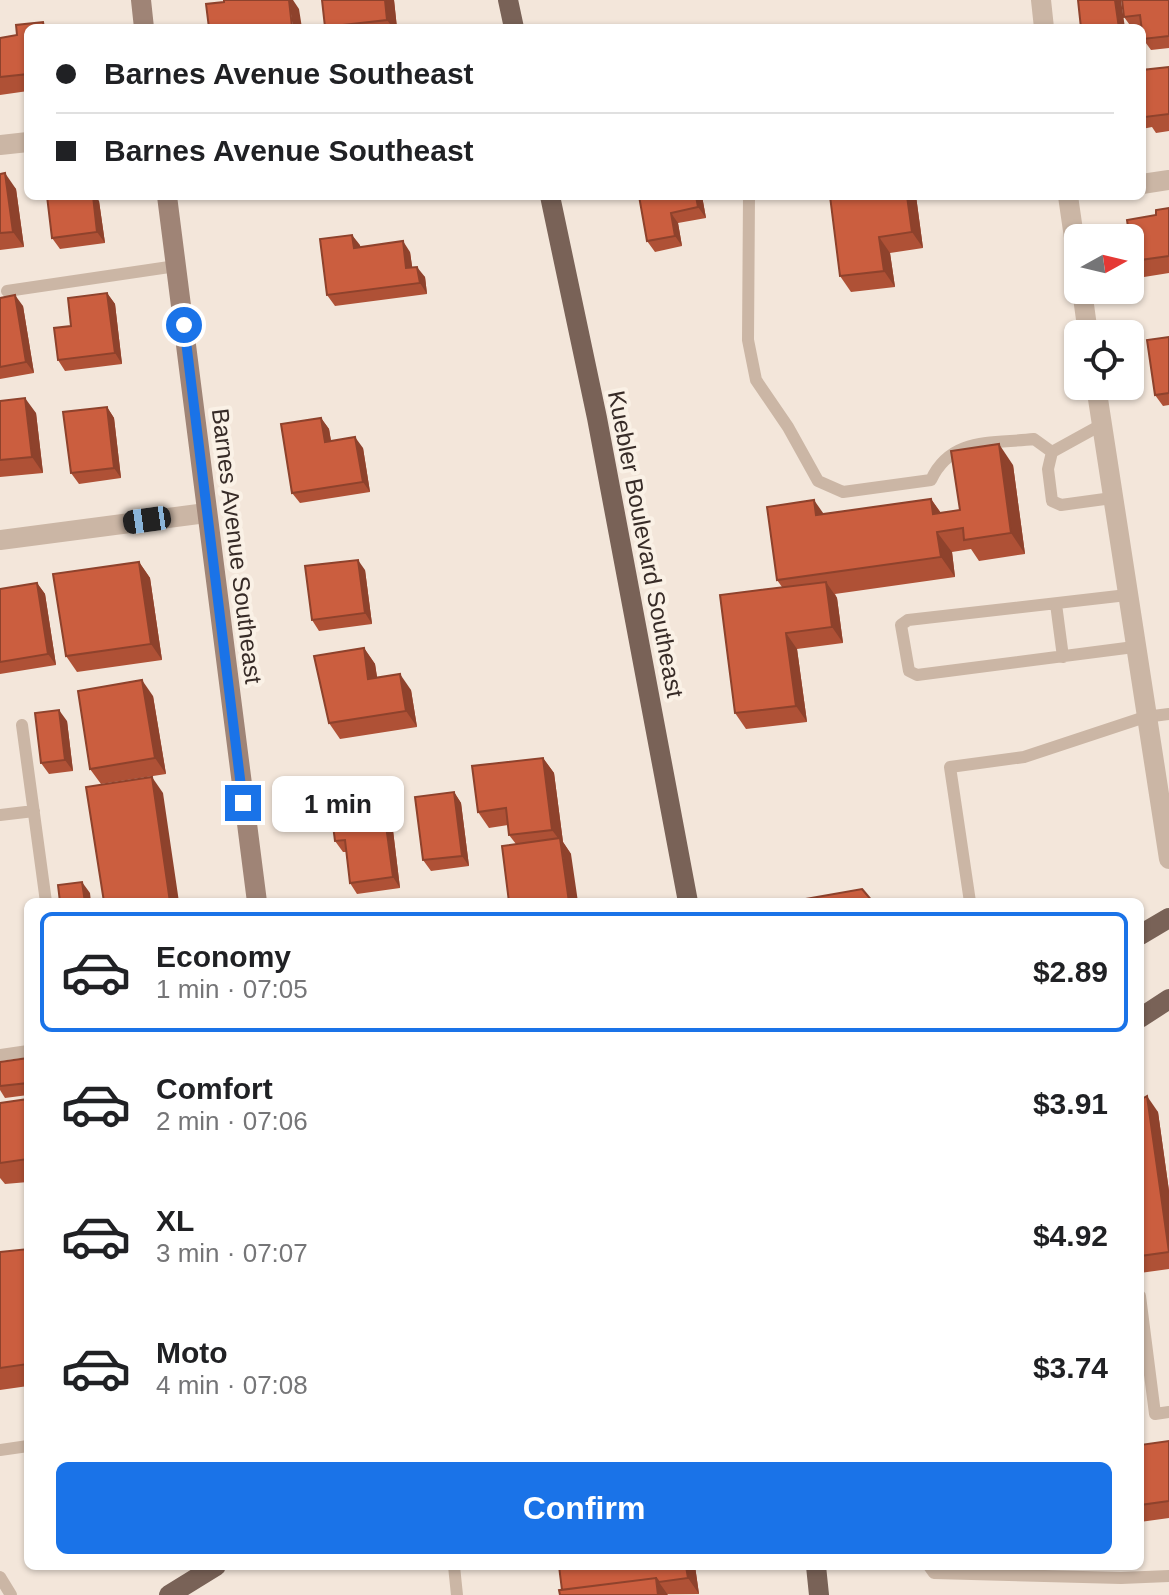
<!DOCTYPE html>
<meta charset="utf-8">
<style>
body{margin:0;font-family:Helvetica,sans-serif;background:#f6f6f6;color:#202124;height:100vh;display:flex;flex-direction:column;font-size:30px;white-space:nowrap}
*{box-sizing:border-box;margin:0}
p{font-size:26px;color:#757577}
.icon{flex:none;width:44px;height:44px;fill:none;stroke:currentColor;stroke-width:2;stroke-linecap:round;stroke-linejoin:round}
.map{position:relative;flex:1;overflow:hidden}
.drawer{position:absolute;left:24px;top:898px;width:1120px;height:672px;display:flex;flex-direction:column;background:#fff;border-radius:12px;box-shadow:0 2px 6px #0004}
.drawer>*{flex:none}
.top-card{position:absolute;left:24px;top:24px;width:1122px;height:176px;border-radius:12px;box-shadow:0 2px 6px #0004;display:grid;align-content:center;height:176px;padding:0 32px;background:#fff}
.needle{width:52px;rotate:82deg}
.controls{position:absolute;left:1064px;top:224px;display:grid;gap:16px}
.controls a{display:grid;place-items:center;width:80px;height:80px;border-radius:12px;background:#fff;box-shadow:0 2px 6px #0004;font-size:40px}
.end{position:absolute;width:36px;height:36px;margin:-18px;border:10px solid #1a73e8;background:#fff;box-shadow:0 0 0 4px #fff}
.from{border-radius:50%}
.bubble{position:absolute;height:56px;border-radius:12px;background:#fff;box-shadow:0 2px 6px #0004;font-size:26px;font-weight:600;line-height:56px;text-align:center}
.car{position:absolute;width:24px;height:48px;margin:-24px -12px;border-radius:10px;box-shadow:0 0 6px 2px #0007;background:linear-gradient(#222 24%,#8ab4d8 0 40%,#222 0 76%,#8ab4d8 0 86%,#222 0)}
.top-card b{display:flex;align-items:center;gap:28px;height:76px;font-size:30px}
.top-card b+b{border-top:2px solid #e0e0e0}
.top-card i{width:20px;height:20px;background:#202124}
ul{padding:14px 0 0;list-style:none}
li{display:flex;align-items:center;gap:24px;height:120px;margin:0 16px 12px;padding:0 16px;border:4px solid transparent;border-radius:12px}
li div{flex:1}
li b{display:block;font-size:30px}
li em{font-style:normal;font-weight:600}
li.current{border-color:#1a73e8}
li>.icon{width:72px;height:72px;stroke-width:1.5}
.primary-button{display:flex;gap:16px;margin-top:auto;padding:16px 32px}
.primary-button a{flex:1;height:92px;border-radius:12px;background:#1a73e8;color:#fff;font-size:32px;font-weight:600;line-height:92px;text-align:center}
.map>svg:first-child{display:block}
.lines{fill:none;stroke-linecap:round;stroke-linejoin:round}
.lane{stroke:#cbb6a5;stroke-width:12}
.street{stroke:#cbb6a5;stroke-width:20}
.secondary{stroke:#9f8476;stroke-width:20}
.primary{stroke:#796257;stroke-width:20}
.wall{fill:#af5136}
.shaded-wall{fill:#8e422c}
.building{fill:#cb5e3f;stroke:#8e422c;stroke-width:2}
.route{stroke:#1a73e8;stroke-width:10}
.labels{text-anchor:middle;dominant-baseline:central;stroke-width:8;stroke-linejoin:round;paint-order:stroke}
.street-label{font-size:24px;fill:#372b27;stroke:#faf1e6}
</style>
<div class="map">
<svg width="1169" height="1595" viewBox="0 0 1169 1595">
<rect width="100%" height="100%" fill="#f3e6da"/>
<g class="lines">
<path class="lane" d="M749 196 748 340 756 380 788 427 818 481 843 492 931 480C951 437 991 444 1034 439L1052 452
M7 291 176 266
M1101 425 1052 452 1048 469 1052 501 1061 505 1112 498
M1127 595 908 620 901 625 909 671 917 675 1134 647
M1056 604 1063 657
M22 725 46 902
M0 815 34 811
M970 902 950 767 1024 757 1145 717 1169 714
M0 1055 28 1051
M1140 1296 1155 1414 1169 1412
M0 1450 28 1446
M454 1566 457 1595
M929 1566 934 1573 1121 1578 1169 1576
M0 1577 11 1595"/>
<path class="street" d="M1041 0 1044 28
M0 145 28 142
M1142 184 1169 180
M1068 196 1078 265
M1082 290 1088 334
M1096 386 1169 859
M0 540 206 513"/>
<path class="secondary" d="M141 0 144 28
M167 196 257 902"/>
<path class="primary" d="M508 0 514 28
M550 196 597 418 688 902
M1140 935 1169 918
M1140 1018 1169 999
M816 1566 819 1595
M169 1595 216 1566"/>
</g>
<path class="wall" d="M394 0 397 28 325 27Z
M1169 0V48L1151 50 1143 39 1142 26 1132 28 1124 17Z
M28 28V91L0 95V38L17 35Z
M1169 67V131L1156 133 1152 127 1142 129V70Z
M0 174 16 189 24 247 0 250Z
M639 196H702L706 218 678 223 682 246 655 252 647 241Z
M830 196H916L923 248 890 253 895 287 851 292 840 276Z
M99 201 105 243 60 249 52 238Z
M1169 208V273L1144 277 1133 261 1156 215Z
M352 235 360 247 410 252 412 267 425 277 427 294 335 306 327 295Z
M107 293 115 304 122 364 65 371 58 360 71 326Z
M0 298 23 306 34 373 0 379Z
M1169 337V405L1163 406 1155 395Z
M0 401 36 413 43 473 0 477Z
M107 407 114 418 121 478 79 484 71 473Z
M321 418 329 429 331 441 363 448 370 492 300 503 292 493Z
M1013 465 1025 554 979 561 971 549 952 552 955 577 835 594 837 598 843 643 797 649 807 722 746 729 735 713 782 587 777 580 824 514 931 499 941 513 960 510Z
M139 562 150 578 162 660 77 672 66 656Z
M365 570 372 624 319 631 312 620Z
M37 583 45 594 56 665 0 674V589Z
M364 648 375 664 377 678 411 690 417 727 340 739 329 723Z
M153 696 166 774 101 784 90 769Z
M67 721 73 771 49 774 41 763Z
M543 758 554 773 563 842 571 854 516 844 509 835 508 825 489 828 478 812Z
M454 792 461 803 469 866 431 871 423 860Z
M383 803 391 814 400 888 357 894 350 883 346 852H343L335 841Z
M28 1058V1095L5 1098 0 1090V1062Z
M28 1099V1182L5 1184 0 1178V1103Z
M1140 1100 1158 1112 1169 1191V1269L1140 1273Z
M28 1249V1386L0 1390V1252Z
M1169 1441V1518L1140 1522V1445Z
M695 1566 699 1594 560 1595Z"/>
<path class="shaded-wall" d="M289 0H293L299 9 302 28H293Z
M385 0H394L397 28H393L387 20Z
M1115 0H1121L1125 28H1119Z
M5 173 16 189 24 247 13 232Z
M93 196H96L99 201 105 243 97 232Z
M696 196H702L706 218 698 207Z
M907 196H916L923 248 912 232Z
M671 213 678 223 682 246 675 236Z
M352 235 360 245 362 259 354 248Z
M879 237 890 253 895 287 884 271Z
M403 241 410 252 414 279 406 268Z
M417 267 425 277 427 294 420 283Z
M107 293 115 304 122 364 115 353Z
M15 295 23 306 34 373 26 362Z
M25 398 36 413 43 473 32 457Z
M107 407 114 418 121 478 114 468Z
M321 418 329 429 333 453 325 442Z
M355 437 363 448 370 492 363 482Z
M999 444 1013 465 1025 554 1011 533Z
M931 499 945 519 933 514Z
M814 500 828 520 816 515Z
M937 532 952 552 955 577 941 557Z
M358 560 365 570 372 624 365 613Z
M139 562 150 578 162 660 151 644Z
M826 582 837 598 843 643 832 627Z
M37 583 45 594 56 665 48 654Z
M786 633 797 649 807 722 796 706Z
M364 648 375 664 380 695 368 679Z
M400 674 411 690 417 727 406 711Z
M142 680 153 696 166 774 155 758Z
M59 710 67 721 73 771 65 760Z
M543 758 554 773 563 842 571 854 578 902H569L561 842 552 830Z
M152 777 163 793 179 902H170Z
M454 792 461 803 469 866 462 856Z
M383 803 391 814 400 888 393 877Z
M82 882 90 893 91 902H85Z
M1147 1096 1158 1112 1169 1191V1252Z
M686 1566H695L699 1594 688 1578Z
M656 1578 668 1595H658Z"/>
<path class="building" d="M224 0H289L292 27 209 28 206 4 224 2Z
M322 0H385L387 20 325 27Z
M1078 0H1115L1119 28H1081Z
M1122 0H1169V36L1143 39 1140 15 1124 17Z
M43 22 44 28H28V74L0 77V38L17 35 16 25Z
M1169 67V114L1145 117 1144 111H1142V70Z
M5 173 13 232 0 233V174Z
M47 196H93L97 232 52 238Z
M639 196H696L698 207 671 213 675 236 647 241Z
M830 196H907L912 232 879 237 884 271 840 276Z
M1169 208V256L1133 261 1127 220 1156 215V210Z
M352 235 354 248 403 241 406 268 417 267 420 283 327 295 320 239Z
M107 293 115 353 58 360 54 328 71 326 68 298Z
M15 295 26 362 0 367V298Z
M1169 337V393L1155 395 1147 340Z
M25 398 32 457 0 460V401Z
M107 407 114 468 71 473 63 412Z
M321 418 325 442 355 437 363 482 292 493 281 424Z
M999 444 1011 533 964 540 963 528 937 532 941 557 777 580 767 507 814 500 816 515 931 499 933 514 960 510 951 451Z
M358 560 365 613 312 620 305 566Z
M139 562 151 644 66 656 53 574Z
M826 582 832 627 786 633 796 706 735 713 720 595Z
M37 583 48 654 0 662V589Z
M364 648 368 679 400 674 406 711 329 723 314 656Z
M142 680 155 758 90 769 78 691Z
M59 710 65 760 41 763 35 713Z
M543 758 552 830 509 835 506 808 478 812 472 766Z
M152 777 170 902H104L86 787Z
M454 792 462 856 423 860 415 797Z
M383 803 393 877 350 883 345 840 335 841 331 810Z
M560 838 569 902H509L502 846Z
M82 882 85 902H60L58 885Z
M862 889 873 902H804L806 899Z
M28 1058V1083L0 1086V1062Z
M1147 1096 1169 1252 1140 1256V1100Z
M28 1099V1159L0 1163V1103Z
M28 1249V1364L0 1368V1252Z
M1169 1441V1501L1140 1505V1445Z
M559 1566H686L688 1578 659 1582 656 1578 562 1590Z
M656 1578 658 1595H560L559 1590Z"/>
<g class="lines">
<path class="route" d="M184 325 243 803"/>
</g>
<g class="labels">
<g class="street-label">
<text transform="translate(646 544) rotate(79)">Kuebler Boulevard Southeast</text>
<text transform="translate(237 546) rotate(83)">Barnes Avenue Southeast</text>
</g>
</g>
</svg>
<div class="controls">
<a><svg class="needle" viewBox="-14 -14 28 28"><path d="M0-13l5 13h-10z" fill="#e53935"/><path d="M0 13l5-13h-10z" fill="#757577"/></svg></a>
<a><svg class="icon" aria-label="locate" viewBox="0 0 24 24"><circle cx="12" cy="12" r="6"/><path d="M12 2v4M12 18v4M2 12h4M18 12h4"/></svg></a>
</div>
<i class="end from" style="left:184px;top:325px"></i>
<i class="end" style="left:243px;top:803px"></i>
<div class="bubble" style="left:272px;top:776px;width:132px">1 min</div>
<i class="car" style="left:147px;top:520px;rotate:262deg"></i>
<div class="top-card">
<b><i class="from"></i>Barnes Avenue Southeast</b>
<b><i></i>Barnes Avenue Southeast</b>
</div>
<section class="drawer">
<ul>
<li class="current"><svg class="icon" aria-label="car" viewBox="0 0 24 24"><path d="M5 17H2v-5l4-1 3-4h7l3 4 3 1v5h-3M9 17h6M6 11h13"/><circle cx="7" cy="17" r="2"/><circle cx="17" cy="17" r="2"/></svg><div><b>Economy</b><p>1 min · 07:05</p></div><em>$2.89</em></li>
<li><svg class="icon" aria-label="car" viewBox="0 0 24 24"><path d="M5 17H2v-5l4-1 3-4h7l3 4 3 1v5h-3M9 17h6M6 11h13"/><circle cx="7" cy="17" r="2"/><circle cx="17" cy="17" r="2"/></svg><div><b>Comfort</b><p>2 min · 07:06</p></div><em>$3.91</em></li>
<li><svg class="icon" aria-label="car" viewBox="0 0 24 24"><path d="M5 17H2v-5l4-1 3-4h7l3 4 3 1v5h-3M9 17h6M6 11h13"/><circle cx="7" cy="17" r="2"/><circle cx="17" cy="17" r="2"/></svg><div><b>XL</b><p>3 min · 07:07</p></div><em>$4.92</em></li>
<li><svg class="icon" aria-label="car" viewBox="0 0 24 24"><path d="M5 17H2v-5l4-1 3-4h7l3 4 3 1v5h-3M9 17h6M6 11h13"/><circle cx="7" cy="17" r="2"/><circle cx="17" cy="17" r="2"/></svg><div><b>Moto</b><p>4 min · 07:08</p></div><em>$3.74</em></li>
</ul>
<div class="primary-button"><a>Confirm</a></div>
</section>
</div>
